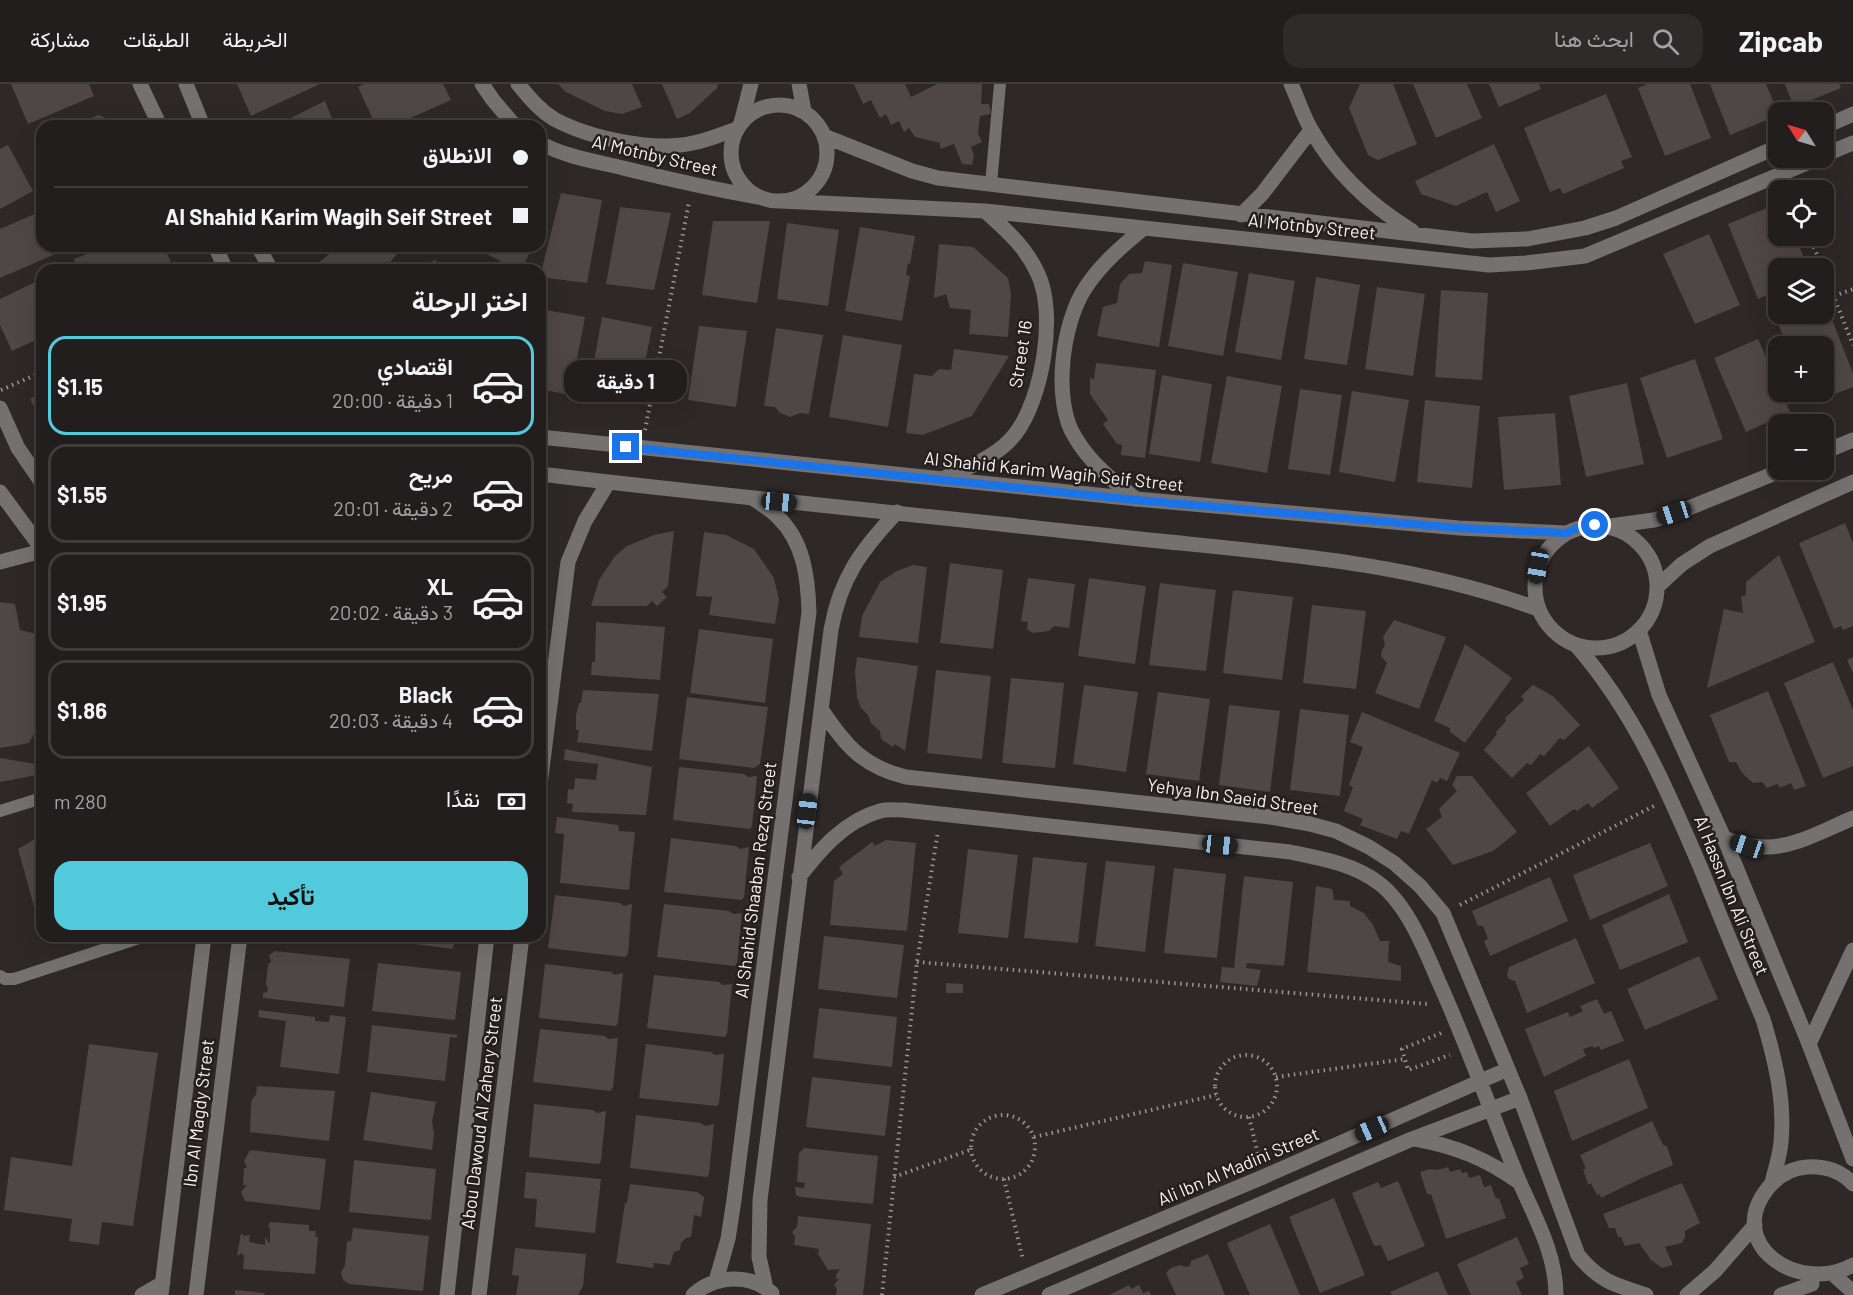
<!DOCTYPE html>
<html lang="ar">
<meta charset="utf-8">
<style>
body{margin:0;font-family:Barlow,Vazirmatn,sans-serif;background:#2e2b2a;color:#f1f3f6;direction:rtl;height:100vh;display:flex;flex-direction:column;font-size:22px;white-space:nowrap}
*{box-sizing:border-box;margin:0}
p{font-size:20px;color:#a2a2a4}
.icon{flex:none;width:33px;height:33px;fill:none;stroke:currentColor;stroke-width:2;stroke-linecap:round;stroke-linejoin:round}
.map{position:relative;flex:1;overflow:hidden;direction:ltr}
.details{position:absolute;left:36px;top:180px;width:510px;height:678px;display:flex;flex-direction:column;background:#221e1d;border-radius:18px;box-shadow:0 6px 24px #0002,0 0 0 2px #3f3c3b;direction:rtl}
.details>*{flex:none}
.banner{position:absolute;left:36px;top:36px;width:510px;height:132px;border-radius:18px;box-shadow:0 6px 24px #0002,0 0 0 2px #3f3c3b;direction:rtl;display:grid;align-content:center;height:132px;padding:0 18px;background:#221e1d}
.needle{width:39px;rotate:307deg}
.controls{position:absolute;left:1768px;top:18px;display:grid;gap:12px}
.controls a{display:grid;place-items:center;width:66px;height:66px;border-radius:12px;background:#221e1d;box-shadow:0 6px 24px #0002,0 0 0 2px #3f3c3b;font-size:30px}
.end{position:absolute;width:27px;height:27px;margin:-14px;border:8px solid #1a73e8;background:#fff;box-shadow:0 0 0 3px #fff}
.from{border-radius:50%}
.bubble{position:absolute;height:42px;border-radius:18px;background:#221e1d;box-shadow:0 6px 24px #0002,0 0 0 2px #3f3c3b;font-size:20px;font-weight:700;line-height:42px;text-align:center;direction:rtl}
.car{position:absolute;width:18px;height:36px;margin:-18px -9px;border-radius:8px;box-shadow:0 0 4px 2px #0007;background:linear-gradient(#222 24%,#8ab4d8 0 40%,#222 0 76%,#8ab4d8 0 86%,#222 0)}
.banner b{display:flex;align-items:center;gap:21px;height:57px;font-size:22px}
.banner b+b{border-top:2px solid #3f3c3b}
.banner i{width:15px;height:15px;background:#f1f3f6}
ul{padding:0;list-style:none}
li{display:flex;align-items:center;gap:18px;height:99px;margin:0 12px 9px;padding:0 6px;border:3px solid #3f3c3b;border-radius:18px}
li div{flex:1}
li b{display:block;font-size:22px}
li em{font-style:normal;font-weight:700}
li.current{border-color:#53cadc}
li>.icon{width:54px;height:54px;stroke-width:1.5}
h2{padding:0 18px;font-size:27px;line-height:72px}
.pay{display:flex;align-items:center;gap:15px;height:66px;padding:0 18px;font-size:22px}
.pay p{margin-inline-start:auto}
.action{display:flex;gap:12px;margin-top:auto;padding:12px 18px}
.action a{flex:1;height:69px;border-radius:18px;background:#53cadc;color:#111;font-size:24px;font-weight:700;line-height:69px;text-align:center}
header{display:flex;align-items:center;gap:36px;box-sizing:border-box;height:84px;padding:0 30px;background:#221e1d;border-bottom:2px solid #3f3c3b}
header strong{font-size:28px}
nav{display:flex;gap:33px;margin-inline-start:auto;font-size:21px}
.search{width:420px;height:54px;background:#2e2b2a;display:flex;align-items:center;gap:15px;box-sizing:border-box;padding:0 21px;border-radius:18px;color:#a2a2a4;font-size:22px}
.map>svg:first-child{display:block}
.building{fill:#4e4746}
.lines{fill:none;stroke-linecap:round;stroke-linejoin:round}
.path{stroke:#9a9594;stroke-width:4;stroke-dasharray:1.5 4.5;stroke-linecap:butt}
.service{stroke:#757171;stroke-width:12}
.minor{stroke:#757171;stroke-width:15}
.tertiary{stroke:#757171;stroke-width:15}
.route{stroke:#1a73e8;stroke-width:8}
.labels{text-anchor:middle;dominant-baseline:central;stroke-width:5;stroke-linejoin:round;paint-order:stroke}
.street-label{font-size:18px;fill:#f7f2f2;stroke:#241e1d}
</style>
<header>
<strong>Zipcab</strong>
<div class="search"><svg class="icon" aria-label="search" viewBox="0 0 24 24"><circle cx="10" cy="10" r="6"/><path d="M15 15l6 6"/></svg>ابحث هنا</div>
<nav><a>الخريطة</a><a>الطبقات</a><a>مشاركة</a></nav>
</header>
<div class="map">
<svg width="1853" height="1211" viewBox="0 0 1853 1211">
<rect width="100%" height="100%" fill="#2e2827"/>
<path class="building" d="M11 0H89L94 12 28 40Z
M237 0H320L251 32Z
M364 0H443L451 16 393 42H376L358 3Z
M558 0H632L642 23 622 30 605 27 566 8Z
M662 0H718L717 4 690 29 677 35Z
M854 0H905L911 13 937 0H982L981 20H989L991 30 980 32 978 50 982 58 971 63 974 71 972 81 962 80 954 60 940 65V59L915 53 909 44 904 48 899 37 891 41 886 30 880 34 871 16 863 20Z
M1360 0H1393L1417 60 1378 76 1368 71 1349 24Z
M1413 0H1467L1482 34 1436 54Z
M1489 0H1539L1541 5 1499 23Z
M1647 0H1690L1711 54 1665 72 1638 4Z
M1710 0H1766L1779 31 1730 51Z
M1785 0H1839L1841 4 1794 23Z
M1606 10 1632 73 1621 77 1624 84 1563 110 1560 104 1550 108 1524 44Z
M325 17 335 42H275Z
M98 31 104 33 106 42H74Z
M440 39 454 40 455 42H433Z
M42 56V75L37 69 39 58Z
M1494 60 1520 117 1496 128 1487 108 1456 122 1421 110 1415 97Z
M8 61 33 107 0 125V65Z
M540 94 545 96 541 114H540Z
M561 109 602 116 587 199 540 193Z
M1779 119V152H1795L1808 184H1779V206L1758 215 1728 140Z
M620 123 671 129 654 206 606 200Z
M35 130 42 146V162H49L53 171 0 194V145Z
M713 137H770L757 219 702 211Z
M787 139 839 146 828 222 777 215Z
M860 143 915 152 910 180 908 179 906 191 910 192 902 237 845 227Z
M1709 150 1740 221 1695 240 1663 170Z
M939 160 973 163 1008 194 1011 210 1008 253 969 250 971 226 950 224 946 210 934 214Z
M106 162H164L174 186H79L74 175Z
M339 162H403L384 186H321L317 180Z
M471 162H528L526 166 530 168 521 186H518Z
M436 176 437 180H448L451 186H414L420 184 423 185 422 181Z
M1145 177 1172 181 1159 263 1097 252 1103 223 1117 219 1120 200 1129 190 1142 189Z
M1183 179 1238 188 1223 272 1168 262Z
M1249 189 1295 197 1281 276 1235 268Z
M1316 193 1360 201 1347 281 1304 275Z
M42 195V253L12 267 0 241V215Z
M1377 203 1425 210 1413 292 1365 285Z
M1441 206 1488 209 1482 296 1435 293Z
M1827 223 1853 289V303L1809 320 1804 308H1824V262H1787L1779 242 1811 230H1824V224Z
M540 225 585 233 570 311 540 305Z
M602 233 652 243 637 320 588 311Z
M699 242 747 247 736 323 688 316Z
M776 244 823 251 809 330 800 329 790 333 780 329 775 323 764 322Z
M843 251 902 261 888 343 829 333Z
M1758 255 1779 302V308H1781L1790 328 1746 348 1714 274Z
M954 265 1009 272 972 332 923 351 906 349 914 290 932 292 939 285 951 286Z
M1695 275 1723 355 1667 374 1640 294Z
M1096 279 1156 286 1145 374 1121 371 1122 361 1117 360 1103 340 1108 336 1090 310V293L1094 296Z
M1162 291 1212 300 1200 378 1149 370Z
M1227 292 1282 302 1267 389 1211 379Z
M1627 299 1644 380 1586 393 1569 312Z
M1300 305 1342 311 1330 391 1288 385Z
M1352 307 1409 316 1395 398 1339 388Z
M42 309V338L30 315Z
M1425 316 1480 322 1472 404 1417 398Z
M1555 329 1561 401 1504 406 1498 333Z
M1845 439 1853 459V542L1843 546 1841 542 1834 545 1799 459Z
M674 447 668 502 662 508 667 513 657 522 652 517 647 522H591L599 496 615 472 627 462 654 451Z
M704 448 726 451 754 465 774 494 779 516 775 540 709 531 712 513 696 512Z
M1779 471 1815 558 1707 604 1724 525 1743 529 1741 513 1746 511V498Z
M950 479 1003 486 993 565 940 559Z
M913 481 927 483 918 559 859 553 862 532 880 498 897 487Z
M1028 494 1075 500 1069 544 1054 542 1049 547 1033 549 1027 545 1028 538 1021 537Z
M1089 494 1146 502 1135 580 1078 572Z
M1160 499 1216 506 1206 587 1149 581Z
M1233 506 1293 513 1282 596 1223 589Z
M0 518 15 520 20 546 41 551 42 553V636L29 659 0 664Z
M1312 521 1366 527 1356 605 1303 599Z
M1394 536 1446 553 1419 625 1375 609 1387 579 1381 572 1382 566 1385 562 1383 553Z
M596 538 665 543 660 596 591 591 592 578H595Z
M699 545 773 555 765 619 690 609Z
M1465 560 1512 594 1465 659 1450 648V644L1434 637Z
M857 573 918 582 905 667 895 660 893 663 881 655 880 647 871 639 868 631 861 624 857 613 855 588Z
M1853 573V589L1847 576Z
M1833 578 1853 626V682L1823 694 1784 599Z
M936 586 991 592 982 675 927 669Z
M1011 594 1064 599 1055 684 1002 679Z
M1084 601 1138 608 1126 688 1073 680Z
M1533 601 1553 612 1580 641 1564 656 1560 654 1544 672 1540 670 1531 681 1527 679 1512 694 1484 666 1497 650 1496 648 1506 637 1505 634 1524 616 1521 612Z
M583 606 659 610 652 667 577 658 579 646H576V631L579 619H581Z
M1768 607 1806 702 1794 706 1791 699 1780 704 1777 700 1767 704 1762 698 1753 699 1742 689 1736 678H1729L1710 631Z
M1158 608 1210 615 1199 697 1146 690Z
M687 613 768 623 760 680 754 684 679 675Z
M1229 621 1280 627 1270 708 1219 701Z
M1300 625 1349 631 1340 712 1290 706Z
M1362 628 1460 669 1447 697 1440 694 1437 699 1432 696 1409 750 1401 747 1397 755 1360 741 1363 735 1344 727 1353 703 1349 701 1363 663 1350 658Z
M1589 662 1619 704 1592 724 1588 719 1577 727 1574 725 1550 742 1526 709Z
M565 665 652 683 646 731 572 728 573 720 567 719 568 705 574 706 575 694 596 696 598 680 564 676Z
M0 674 42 681V690L0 698Z
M679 683 744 690 748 693 757 692 752 742 750 745 673 736Z
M1457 692H1472L1517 748 1493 767 1453 781 1426 745 1442 733 1439 725 1457 707 1452 701Z
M557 733 618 741 619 747 635 748 629 806 560 799 564 750 555 749Z
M42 751V847H41L18 765Z
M671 754 736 762 740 765 749 763 744 813 742 816 664 808Z
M886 756 916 759 907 847 830 841 834 797 843 790 839 783 872 758 875 762Z
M1650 759 1668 802 1590 836 1573 791Z
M968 765 1018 771 1008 854 958 849Z
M1033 773 1087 779 1078 859 1024 854Z
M1106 777 1155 782 1145 868 1095 862Z
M1174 784 1226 790 1217 874 1164 869Z
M1244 792 1293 798 1284 882 1247 879 1246 884 1261 886 1257 902 1220 898 1222 883 1234 884Z
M1550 793 1568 837 1490 872 1484 857 1488 855 1483 842H1478L1472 827Z
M1316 802 1332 805 1334 816 1350 817V822L1364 829 1373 841 1380 857H1389L1388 878 1401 882V897L1307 888Z
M1669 810 1688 858 1620 886 1602 841Z
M555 811 620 819 624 822 632 820 628 870 625 873 548 864Z
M664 820 729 827 733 830 742 829 737 879 735 882 657 873Z
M311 852H355L354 859Z
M385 852H455L453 865 384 856Z
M824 852 904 861 897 914 818 905Z
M1576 854 1595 899 1527 929 1515 897 1509 895 1507 891 1509 883Z
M275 867 350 875 344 923 263 914V909L267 908 268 905 266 900 268 880 271 878 269 871Z
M1699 872 1718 915 1645 946 1627 905Z
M378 879 461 888 455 936 372 927Z
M545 880 611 888 614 891 623 889 618 939 616 942 539 934Z
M654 891 719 898 723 901 732 900 727 950 725 953 647 944Z
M946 899 963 900V909H946Z
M1597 915 1604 930 1611 927 1624 957 1601 966 1599 962 1594 964 1593 962 1583 965 1586 972 1544 993 1525 945 1568 928 1570 933 1583 927 1580 922Z
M819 924 897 933 892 983 813 974Z
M259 926 315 933V937L329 938 330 931 346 933 339 990 280 983 286 937 258 933Z
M372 941 458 951 456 954 450 953 445 997 367 988Z
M540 945 605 952 608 955 618 954 613 1004 610 1007 533 998Z
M89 960 158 969 133 1142 102 1138 99 1161 69 1157 72 1135 4 1126 11 1073 72 1082Z
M646 960 711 968 715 971 724 970 719 1019 717 1022 639 1014Z
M1629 975 1648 1024 1572 1057 1554 1007Z
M812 993 891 1002 885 1052 806 1043Z
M257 1002 335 1007 329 1057 250 1048 251 1021 252 1015 256 1011Z
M371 1008 436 1018 432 1037 434 1050 432 1066 363 1056Z
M534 1020 593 1026 597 1029 606 1027 601 1077 599 1080 529 1073Z
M636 1031 701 1039 705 1042 714 1040 709 1090 707 1093 630 1084Z
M1652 1037 1663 1061 1667 1062 1673 1081 1644 1093 1601 1114 1600 1110 1597 1111 1591 1100H1588L1583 1085H1586L1580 1071Z
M804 1064 878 1072 873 1120 800 1113 796 1111 795 1103 804 1104 805 1099 797 1098 799 1069Z
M250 1066 326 1075 320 1126 245 1117 241 1108 247 1101H243L244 1084H247L244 1077Z
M354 1076 436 1085 431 1136 349 1128Z
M1448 1083 1450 1088 1460 1085 1462 1089 1467 1088 1469 1094 1480 1091 1484 1103 1491 1101 1496 1115 1499 1114 1506 1134 1446 1155 1431 1110H1427L1420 1088 1430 1085 1438 1086Z
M526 1088 601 1095 595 1149 535 1143 537 1115 524 1114Z
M1398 1097 1425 1162 1388 1177 1381 1161 1374 1162 1352 1109 1378 1098 1381 1104Z
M1682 1099 1700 1139 1685 1147V1153L1682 1159 1665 1163 1673 1181 1662 1184 1651 1176 1639 1159 1625 1162 1621 1153H1618L1615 1144H1609L1603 1130Z
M630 1100 697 1108 704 1113 701 1133 694 1131 691 1153 686 1154 681 1159 680 1166 674 1168 670 1181 654 1179 653 1184 616 1179 625 1119H627Z
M1334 1114 1365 1191 1320 1209 1289 1133Z
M798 1132 871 1140 863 1211H836L837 1205 834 1201 839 1195H836V1191L840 1185 828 1186 818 1170 819 1165 794 1161 795 1153 792 1148 797 1143Z
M270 1138 309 1141V1147H316L315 1153H318L315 1190 243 1185 244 1173 242 1169 237 1172 241 1149 244 1152 250 1151 249 1158 265 1161V1153L269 1159H270V1144L268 1143Z
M1270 1140 1300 1211H1250L1227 1159Z
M353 1144 429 1152 423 1207 349 1200 343 1196 341 1189 345 1181 347 1158 351 1157Z
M1517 1153 1529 1180 1520 1184 1524 1194 1516 1198 1522 1211H1471L1457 1180Z
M515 1164 586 1170 583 1202 578 1211H516L519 1192 512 1191Z
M1208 1170 1225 1211H1176L1166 1189 1171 1184 1180 1181 1185 1183 1190 1182 1191 1177Z
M1438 1187 1448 1211H1392L1390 1208Z
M1129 1201 1131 1205 1139 1201 1143 1209 1149 1207 1151 1211H1109Z
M235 1206 265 1209 264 1211H235Z"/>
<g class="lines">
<path class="path" d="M1809 152 1823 184
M1824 188 1853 261
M1834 212 1853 205
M1 306 42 288
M645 346 689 118
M1460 821 1654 722
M917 878 1427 920
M1441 949 1402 965 1408 986 1450 971
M1215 1002a31 31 0 1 1 62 0a31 31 0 1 1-62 0Z
M1276 993 1405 975
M971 1063a32 32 0 1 1 64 0a32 32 0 1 1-64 0Z
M1249 1033 1259 1075
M1034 1053 1216 1011
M894 1093 970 1066
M1004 1095 1023 1176
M882 1211 917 878 938 747"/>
<path class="service" d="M991 100 1000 0
M0 727 42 714
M0 892 5 895H14L145 852"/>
<path class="minor" d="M482 0 493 16 515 42
M518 0C529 13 539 26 554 35 589 54 653 68 693 59 708 56 722 50 737 45
M799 0 804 27
M1291 0C1298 15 1303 32 1312 47 1336 90 1370 121 1412 147
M731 69a48 48 0 1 1 96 0a48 48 0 1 1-96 0Z
M741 39 751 0
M1824 43 1853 30
M824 52 912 87 938 94 1472 157 1527 155 1585 144 1616 134 1779 62
M540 59C566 73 595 77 623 84 668 95 712 105 758 113
M1824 71 1853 59
M781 117 985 127 1489 181 1526 179 1585 172 1819 74
M1241 131 1262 110 1311 46
M0 324 18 364 42 399
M942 395C968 383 998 373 1016 349 1042 314 1057 231 1038 190 1026 163 1006 146 985 127
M0 408 42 465
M1136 415C1113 397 1090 379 1075 353 1052 317 1062 238 1086 203 1101 180 1122 162 1144 144
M0 478 42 467
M821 625C845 661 863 683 906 693L1270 733 1310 740 1336 747 1369 763 1394 779 1420 802 1443 829 1520 1014 1578 1171C1599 1197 1615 1201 1646 1211
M540 701 568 478 585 437 608 399
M1724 754C1738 759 1750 763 1765 763 1794 764 1826 745 1853 734
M799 793C820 766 844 737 880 727 887 725 896 726 904 726L1290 768C1320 774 1355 780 1380 800 1407 821 1425 865 1438 896 1462 949 1482 1003 1503 1057 1510 1074 1516 1091 1524 1108 1539 1141 1556 1174 1556 1211
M1809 960 1853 866
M1415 1055C1455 1062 1487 1075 1520 1099
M1836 1193 1853 1208
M716 1197 728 1155 734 1116 809 528C808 494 804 458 778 433 771 426 763 421 755 416
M766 1204 759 1173 760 1116 831 546C840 494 862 465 897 428
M142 1211 163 1199
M161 1211 204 852
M196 1211 240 852
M447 1211 487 852
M479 1211 522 852
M693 1211C715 1191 750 1189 772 1209
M982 1211 1263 1093 1508 985
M1049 1211 1412 1055 1520 1014"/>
<path class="tertiary" d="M140 0 160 42
M186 0 203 42
M215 162 226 186
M258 162 271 186
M540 353 1136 415 1459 444 1566 449
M1824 368 1853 356
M540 390C740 414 940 433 1140 455 1274 469 1411 478 1538 525
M1535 503a61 61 0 1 1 122 0a61 61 0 1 1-122 0Z
M1610 442 1654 436 1674 430 1783 386
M1657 503 1682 480 1710 462 1853 398
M1639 546 1659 611 1724 754 1809 960 1853 1075
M1576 561C1635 629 1667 705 1702 787 1722 837 1742 886 1763 935 1775 975 1785 1016 1781 1058 1780 1072 1775 1085 1772 1099
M1853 1100C1841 1087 1825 1082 1807 1083 1792 1084 1778 1092 1768 1104 1723 1160 1798 1211 1853 1181
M1687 1211 1715 1187 1755 1141
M1781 1211 1812 1200"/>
</g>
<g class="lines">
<path class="route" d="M626 363 1136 416 1459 444 1566 449 1580 443 1595 441"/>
</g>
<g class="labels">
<g class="street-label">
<text transform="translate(655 71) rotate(13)">Al Motnby Street</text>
<text transform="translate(1312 142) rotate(6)">Al Motnby Street</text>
<text transform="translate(1020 270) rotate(-81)">Street 16</text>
<text transform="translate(1054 387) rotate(6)">Al Shahid Karim Wagih Seif Street</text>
<text transform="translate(1233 712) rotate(8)">Yehya Ibn Saeid Street</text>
<text transform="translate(755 796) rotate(-83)">Al Shahid Shaaban Rezq Street</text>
<text transform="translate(1732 811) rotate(68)">Al Hassn Ibn Ali Street</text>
<text transform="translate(198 1029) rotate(-83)">Ibn Al Magdy Street</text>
<text transform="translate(481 1029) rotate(-83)">Abou Dawoud Al Zahery Street</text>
<text transform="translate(1238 1082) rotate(-23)">Ali Ibn Al Madini Street</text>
</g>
</g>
</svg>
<div class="controls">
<a><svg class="needle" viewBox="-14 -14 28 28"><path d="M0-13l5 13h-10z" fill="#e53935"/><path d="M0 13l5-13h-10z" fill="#a2a2a4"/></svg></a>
<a><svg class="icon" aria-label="locate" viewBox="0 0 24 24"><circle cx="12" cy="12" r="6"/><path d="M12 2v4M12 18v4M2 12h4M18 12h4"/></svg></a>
<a><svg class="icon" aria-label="layers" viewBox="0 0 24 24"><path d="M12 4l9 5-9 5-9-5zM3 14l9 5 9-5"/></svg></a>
<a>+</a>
<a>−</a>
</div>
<i class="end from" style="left:1595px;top:441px"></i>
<i class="end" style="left:626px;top:363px"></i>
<div class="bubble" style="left:564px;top:276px;width:123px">1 دقيقة</div>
<i class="car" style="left:779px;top:418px;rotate:95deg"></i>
<i class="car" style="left:1674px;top:429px;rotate:252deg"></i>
<i class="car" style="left:1538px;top:482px;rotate:190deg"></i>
<i class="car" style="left:807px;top:727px;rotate:7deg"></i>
<i class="car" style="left:1220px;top:761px;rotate:96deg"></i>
<i class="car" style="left:1747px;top:762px;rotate:289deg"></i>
<i class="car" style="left:1372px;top:1045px;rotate:246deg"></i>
<div class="banner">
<b><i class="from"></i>الانطلاق</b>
<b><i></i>Al Shahid Karim Wagih Seif Street</b>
</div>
<section class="details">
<h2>اختر الرحلة</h2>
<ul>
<li class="current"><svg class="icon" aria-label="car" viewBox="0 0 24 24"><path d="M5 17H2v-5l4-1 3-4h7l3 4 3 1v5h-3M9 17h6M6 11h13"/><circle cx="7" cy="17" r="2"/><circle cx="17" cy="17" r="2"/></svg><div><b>اقتصادي</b><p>1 دقيقة · 20:00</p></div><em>$1.15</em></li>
<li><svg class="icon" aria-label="car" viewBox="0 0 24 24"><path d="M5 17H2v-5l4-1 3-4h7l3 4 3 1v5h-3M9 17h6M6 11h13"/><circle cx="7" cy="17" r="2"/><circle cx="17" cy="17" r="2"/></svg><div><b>مريح</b><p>2 دقيقة · 20:01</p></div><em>$1.55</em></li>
<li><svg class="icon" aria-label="car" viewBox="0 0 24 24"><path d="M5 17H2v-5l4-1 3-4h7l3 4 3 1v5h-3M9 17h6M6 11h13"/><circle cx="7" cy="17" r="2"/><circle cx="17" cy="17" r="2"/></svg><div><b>XL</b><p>3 دقيقة · 20:02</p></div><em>$1.95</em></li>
<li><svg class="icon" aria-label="car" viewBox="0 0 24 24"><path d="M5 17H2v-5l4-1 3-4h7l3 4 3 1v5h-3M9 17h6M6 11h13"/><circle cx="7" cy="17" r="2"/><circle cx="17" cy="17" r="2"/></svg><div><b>Black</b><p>4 دقيقة · 20:03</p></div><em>$1.86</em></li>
</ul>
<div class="pay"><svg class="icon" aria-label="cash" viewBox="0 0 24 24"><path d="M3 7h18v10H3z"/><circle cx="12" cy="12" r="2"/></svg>نقدًا<p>280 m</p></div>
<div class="action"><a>تأكيد</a></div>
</section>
</div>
